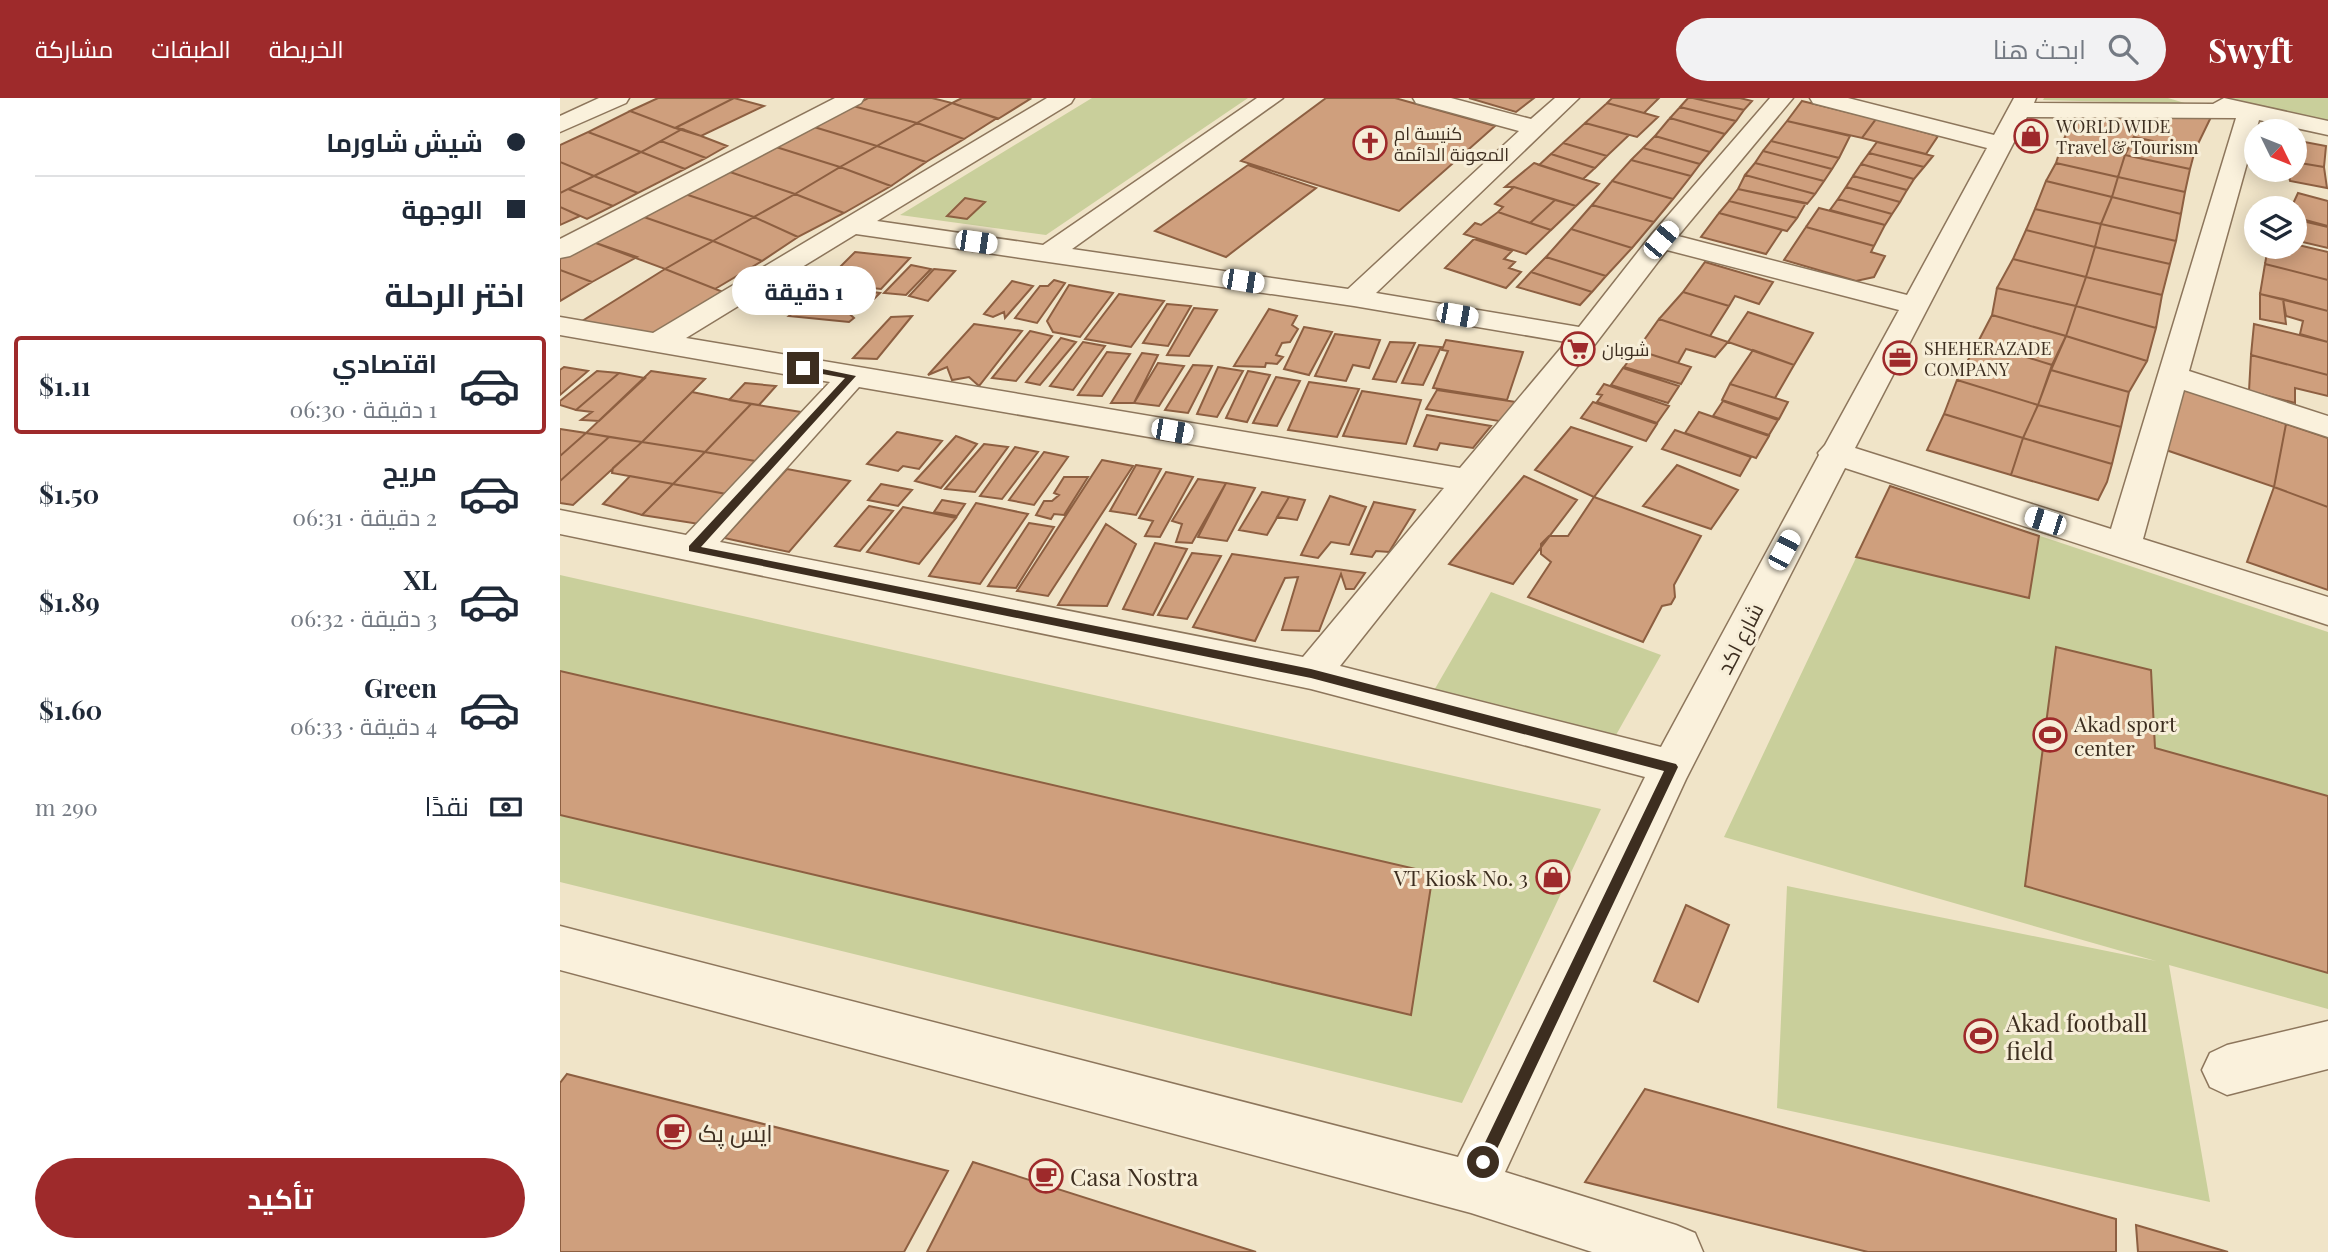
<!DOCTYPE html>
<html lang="ar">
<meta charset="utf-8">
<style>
body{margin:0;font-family:"Playfair Display",Cairo,serif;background:#f2f2f3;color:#1f2937;direction:rtl;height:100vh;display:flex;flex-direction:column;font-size:26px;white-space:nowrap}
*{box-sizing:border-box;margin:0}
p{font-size:23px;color:#747a83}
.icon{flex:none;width:38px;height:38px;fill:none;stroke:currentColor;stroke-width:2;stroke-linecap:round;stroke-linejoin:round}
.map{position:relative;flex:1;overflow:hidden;direction:ltr}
.side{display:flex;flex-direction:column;background:#fff;width:560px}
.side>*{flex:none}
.hud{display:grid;align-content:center;height:154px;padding:0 35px;background:#fff}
.needle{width:46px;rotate:133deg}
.tools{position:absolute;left:1684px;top:21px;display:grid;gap:14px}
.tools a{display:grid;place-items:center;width:63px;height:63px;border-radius:50%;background:#fff;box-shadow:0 4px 18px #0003;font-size:35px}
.end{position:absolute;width:32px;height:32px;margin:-16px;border:9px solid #3d2e20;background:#fff;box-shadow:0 0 0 4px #fff}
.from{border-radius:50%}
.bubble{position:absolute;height:49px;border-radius:24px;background:#fff;box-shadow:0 4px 18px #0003;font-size:23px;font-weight:700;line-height:49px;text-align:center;direction:rtl}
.car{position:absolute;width:21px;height:42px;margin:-21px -10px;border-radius:9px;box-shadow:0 0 5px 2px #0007;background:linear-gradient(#fff 24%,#345 0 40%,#fff 0 76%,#345 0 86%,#fff 0)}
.hud b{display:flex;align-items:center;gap:24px;height:66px;font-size:26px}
.hud b+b{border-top:2px solid #e0e1e3}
.hud i{width:18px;height:18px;background:#1f2937}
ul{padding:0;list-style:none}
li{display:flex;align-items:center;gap:21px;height:98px;margin:0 14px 10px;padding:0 21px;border:4px solid transparent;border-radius:7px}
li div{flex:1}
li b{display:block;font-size:26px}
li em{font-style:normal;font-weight:700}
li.current{border-color:#9e2a2b}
li>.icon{width:63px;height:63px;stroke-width:1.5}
h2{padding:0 35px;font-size:32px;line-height:84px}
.pay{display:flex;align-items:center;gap:18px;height:77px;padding:0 35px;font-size:26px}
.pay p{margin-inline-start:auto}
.action{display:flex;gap:14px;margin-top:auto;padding:14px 35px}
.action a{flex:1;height:80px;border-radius:42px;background:#9e2a2b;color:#fff;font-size:28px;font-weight:700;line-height:80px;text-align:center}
header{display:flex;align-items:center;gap:42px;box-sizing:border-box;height:98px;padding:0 35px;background:#9e2a2b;color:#fff}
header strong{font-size:33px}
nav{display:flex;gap:38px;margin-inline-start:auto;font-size:24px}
.search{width:490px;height:63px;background:#f2f2f3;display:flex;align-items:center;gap:18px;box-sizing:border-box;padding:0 24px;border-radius:38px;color:#747a83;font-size:26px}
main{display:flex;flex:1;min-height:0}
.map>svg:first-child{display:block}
.green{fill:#c9cf9b}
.building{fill:#cf9f7d;stroke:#8d5f41;stroke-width:2}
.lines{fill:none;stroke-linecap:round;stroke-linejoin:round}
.minor-casing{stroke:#8d765c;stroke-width:3}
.minor{fill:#faf1dc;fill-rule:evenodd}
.route{fill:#3d2e20}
.labels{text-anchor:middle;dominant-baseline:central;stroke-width:6;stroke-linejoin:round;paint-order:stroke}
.far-poi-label{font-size:18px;fill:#3d2e20;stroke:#f7eed8;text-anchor:start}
.street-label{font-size:21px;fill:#3d2e20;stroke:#f7eed8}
.poi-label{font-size:21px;fill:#3d2e20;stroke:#f7eed8;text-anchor:start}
.near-poi-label{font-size:24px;fill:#3d2e20;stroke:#f7eed8;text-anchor:start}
</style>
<header>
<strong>Swyft</strong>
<div class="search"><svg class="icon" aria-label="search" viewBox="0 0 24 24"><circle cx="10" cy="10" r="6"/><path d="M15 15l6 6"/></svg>ابحث هنا</div>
<nav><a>الخريطة</a><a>الطبقات</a><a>مشاركة</a></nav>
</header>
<main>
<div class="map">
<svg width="1768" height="1154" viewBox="0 0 1768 1154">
<rect width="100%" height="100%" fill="#f0e4c8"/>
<path class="green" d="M532 0H688L486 137 340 117Z
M1484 0H1608L1628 6 1483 2Z
M1662 0H1768V24Z
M1330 388 1768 534V911L1609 867 1650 1104 1217 1010 1227 788 1596 863 1164 739Z
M0 477 1041 711 902 1005 0 784Z
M931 494 1101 557 1056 637 869 601Z"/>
<path class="building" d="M98 0H174L115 30 70 13Z
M174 0 204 8 141 38 115 30Z
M308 0H372L392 5 357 25 293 8Z
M402 0H467L470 1 438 21 392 5Z
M766 0H835L935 28 839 113 681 63Z
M909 0H974L956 14Z
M1052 0H1099L1084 15 1047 5Z
M1133 0 1184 12 1176 23 1120 9 1128 0Z
M1133 0H1180L1192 3 1184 12Z
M1242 3 1316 21 1302 40 1227 23Z
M392 5 437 20 404 41 357 25Z
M1047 5 1084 15 1098 19 1077 39 1025 25Z
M293 8 357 25 317 48 254 29Z
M1120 9 1176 23 1165 36 1110 20Z
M70 13 115 30 122 31 81 54 28 34Z
M1652 17 1635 52 1574 39 1584 18Z
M1584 18 1565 57 1503 43 1513 21Z
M1110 20 1165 36 1150 54 1095 38Z
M1316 21 1378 38 1366 56 1302 40Z
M1227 23 1290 38 1279 60 1211 43Z
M357 25 404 41 366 64 317 48Z
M1025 25 1069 37 1047 58 1003 45Z
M254 29 317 48 280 69 216 49Z
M122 31 141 38 167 48 146 60 101 43Z
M28 34 81 54 34 78 0 64V47Z
M1095 38 1150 54 1140 66 1083 50Z
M1574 39 1635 52 1630 71 1565 57Z
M1734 42 1766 48 1764 69 1734 64Z
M101 43 146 60 125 71 81 54Z
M1211 43 1279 60 1272 71 1203 53Z
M1503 43 1565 57 1558 79 1496 65Z
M1317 44 1373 58 1364 69 1309 55Z
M1003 45 1047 58 1035 70 991 56Z
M317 48 366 64 331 88 280 69Z
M216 49 280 69 235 96 167 73Z
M1083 50 1140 66 1131 78 1071 62Z
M1203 53 1272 71 1264 83 1195 65Z
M81 54 125 71 78 95 34 78Z
M1309 55 1364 69 1354 81 1301 66Z
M991 56 1035 70 1023 81 979 67Z
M1565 57 1630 71 1625 94 1558 79Z
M1071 62 1131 78 1113 101 1052 83Z
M0 64 34 78 0 95Z
M1734 64 1764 69 1767 90 1730 83 1728 72H1734Z
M974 65 1023 81 1039 86 1016 108 954 89H945Z
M1195 65 1264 83 1255 96 1185 77Z
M1496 65 1558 79 1552 99 1486 83Z
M1301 66 1354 81 1347 92 1293 78Z
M688 67 756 90 666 159 595 133Z
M280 69 331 88 284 115 235 96Z
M167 73 235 96 194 119 125 96Z
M1185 77 1255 96 1247 106 1178 91Z
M34 78 78 95 53 108 8 91Z
M1293 78 1347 92 1340 104 1286 89Z
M1558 79 1625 94 1621 116 1552 99Z
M1052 83 1113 101 1094 124 1032 107Z
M1486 83 1552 99 1541 126 1475 111Z
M954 89 995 102 970 125 938 114 943 109 935 106Z
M1286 89 1340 104 1332 116 1278 101Z
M8 91 53 108 27 121 0 109V95Z
M1178 91 1246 105 1237 120 1169 103Z
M1738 95 1768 103V128L1734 119V110H1731Z
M125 96 194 119 153 143 81 118Z
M235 96 284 115 238 139 194 119Z
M1552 99 1621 116 1616 143 1541 126Z
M405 100 425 104 407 121 387 118Z
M1278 101 1332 116 1325 127 1270 112Z
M995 102 1016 108 991 132 970 125Z
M1169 103 1237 120 1227 133 1159 115Z
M1032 107 1094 124 1072 150 1011 131Z
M0 109 20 118 0 127Z
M1259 110 1325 127 1314 148 1246 129Z
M1475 111 1541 126 1535 149 1466 132Z
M938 114 991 132 966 156 904 136 915 125 921 127Z
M1159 115 1222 132 1206 156 1141 139Z
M81 118 153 143 105 171 30 143Z
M194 119 238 139 202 163 153 143Z
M1734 121 1768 129V150L1734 142Z
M1541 126 1616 143 1610 166 1535 149Z
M1246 129 1314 148 1311 154 1325 158 1314 179 1296 183 1224 162Z
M1011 131 1072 150 1046 178 986 159Z
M1466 132 1535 149 1526 179 1453 161Z
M914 141 952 153 944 161 955 164 949 170 961 174 946 190 885 170Z
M30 143 77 159 32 184 0 172V158Z
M153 143 202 163 155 191 105 171Z
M1734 146 1768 154V182L1705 166 1708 149H1734Z
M1535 149 1610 166 1602 197 1526 179Z
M295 154 350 160 321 191 264 185Z
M986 159 1046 178 1032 194 971 174Z
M1453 161 1526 179 1516 208 1437 190Z
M1145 164 1213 184 1199 206 1175 198 1169 208 1123 194Z
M1705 166 1768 182V213L1700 196Z
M351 167 371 171 346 197 324 195Z
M105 171 163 194 92 239 19 225Z
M374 171 395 173 368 203 349 198Z
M0 172 32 184 0 203Z
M971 174 1032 194 1020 207 957 189Z
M1526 179 1602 197 1596 230 1516 208Z
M494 182 505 185 477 225 455 220 480 188H488Z
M452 183 473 188 445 220 444 214 433 219 424 216Z
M263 187 320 195 314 201 296 199 288 206 235 199 247 192H256Z
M509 187 553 195 520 239 493 234 487 223Z
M1437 190 1516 208 1506 238 1432 217Z
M1123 194 1169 208 1150 238 1099 221Z
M559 196 604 203 571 249 525 241Z
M1700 196 1723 201 1726 226 1700 221Z
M1723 201 1768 213V244L1740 236 1743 223 1726 218Z
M231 203 282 209 294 220 289 224 229 218 237 212 224 209Z
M607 206 631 208 608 248 583 245Z
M1516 208 1596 230 1587 263 1506 238Z
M634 210 657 212 629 258 607 257Z
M709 211 737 218 732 227 738 231 730 244 722 245 716 257 723 259 717 266 706 265 705 269 674 268Z
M1188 214 1253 235 1234 267 1168 244Z
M1432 217 1506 238 1492 267 1418 244Z
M352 218 317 261 293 260 331 219Z
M1099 221 1168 244 1155 259 1126 251 1118 265 1077 252Z
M414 226 462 233 419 288 409 279 392 282 387 269 368 277Z
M1694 226 1768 244V277L1691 257Z
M744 229 772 234 749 277 724 271Z
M470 233 492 238 456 283 432 280Z
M775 236 820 242 809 270 793 267 786 283 755 278Z
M1506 238 1587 263 1569 294 1491 272Z
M501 240 516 244 480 287 466 284Z
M886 242 963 254 947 302 873 290 888 253 882 252Z
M523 244 545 248 513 292 490 288Z
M830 244 855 245 836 284 813 281Z
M1418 244 1492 267 1478 307 1397 282Z
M859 247 881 249 863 287 842 285Z
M1077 252 1118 265 1131 269 1121 286 1064 269Z
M1193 252 1234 267 1215 300 1170 286Z
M547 254 570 256 542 298 518 297Z
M582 255 598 257 574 305H551Z
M1691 257 1768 277V298L1735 290V305L1689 293Z
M598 265 624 268 599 308 574 305Z
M633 267 652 268 628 315 605 312Z
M4 269 28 273 0 297V272Z
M658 269 683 273 657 319 637 316Z
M1063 270 1119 288 1108 305 1051 287Z
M1491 272 1569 294 1561 329 1478 307Z
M37 273 59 275 16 312 0 307V303Z
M91 273 145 281 82 344 26 335Z
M688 273 710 277 687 324 666 320Z
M59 275 85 280 39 323 21 322 32 314 16 312Z
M716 279 740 283 717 328 693 325Z
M1397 282 1478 307 1463 340 1384 316Z
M749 284 799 291 777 339 728 332Z
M185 285 216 288 199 307 169 302Z
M1044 286 1109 308 1097 325 1037 304 1042 297 1037 296Z
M1170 286 1228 304 1219 321 1162 302Z
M1620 289 1726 326 1714 389 1606 352Z
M877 292 956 304 945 324 866 311Z
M802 293 861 302 846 346 783 338Z
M132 294 191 306 145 354 82 344Z
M1163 303 1218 322 1209 337 1153 318Z
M1033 304 1097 326 1086 343 1021 320Z
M191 306 241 314 195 363 145 354Z
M1478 307 1561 329 1552 366 1463 340Z
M1139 314 1209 338 1196 360 1125 335Z
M1384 316 1463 340 1451 377 1367 352Z
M867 317 931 328 913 350 880 345 877 352 854 348Z
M1726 326 1768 340V409L1714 389Z
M1011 329 1072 349 1034 399 975 372Z
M0 331 26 335 0 358Z
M1115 332 1191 359 1180 378 1102 351Z
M337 334 382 343 359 371 343 368 338 373 307 366Z
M26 335 49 339 0 383V358Z
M396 338 417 346 381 390 355 383Z
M49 339 82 344 13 407 0 405V383Z
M1463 340 1552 366 1547 384 1538 402 1451 377Z
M82 344 145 354 113 386 52 375 53 370Z
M424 346 448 349 415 394 385 391Z
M455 349 478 354 442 401 420 398Z
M145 354 195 363 166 396 113 386Z
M484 354 508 359 474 407 449 402Z
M542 362 573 368 488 498 457 493Z
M576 367 601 371 576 417 550 413Z
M1117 367 1178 392 1151 431 1083 408Z
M227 371 290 383 229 454 164 440Z
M606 374 633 379 600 439 585 438 593 423 579 420Z
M70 378 113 386 82 417 43 406Z
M964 378 1017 402 953 486 889 466Z
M504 379H528L504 417 494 416 491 421 476 417 484 403H492L499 397 494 395Z
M638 381 666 385 632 445 616 444 622 426 612 423Z
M666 385 695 390 667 443 638 439Z
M113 386 166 396 139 426 82 417Z
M321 386 352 392 338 408 308 402Z
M1330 388 1479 438 1469 500 1296 459Z
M1714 389 1768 409V492L1687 464Z
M702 394 729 399 707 437 679 432Z
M770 398 806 409 789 447 771 444 758 460 741 457Z
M729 399 745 402 737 422 717 419Z
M1034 399 1141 438 1114 487 1115 499 1111 506 1102 508 1083 544 968 499 991 464 981 456V446L989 438H1008Z
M382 402 405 406 397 418 374 414Z
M814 404 855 412 829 454 816 453 812 459 791 456Z
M416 405 468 416 420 486 369 478Z
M309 408 333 413 300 453 275 448Z
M343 409 396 420 359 466 307 454Z
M469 425 494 429 456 490 428 488Z
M546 426 576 446 547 508 498 507Z
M595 445 627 451 593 517 563 511Z
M632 455 661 458 627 521 598 517Z
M672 456 805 475 794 491H786L781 476 759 533 722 532 738 479 725 480 695 543 633 529Z
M1496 549 1591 572 1595 650 1768 698V875L1465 788Z
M0 573 873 775 851 917 0 717Z
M1126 807 1169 827 1138 904 1094 883Z
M7 976 388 1073 344 1154H0V985Z
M1085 991 1556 1121V1154H1308L1025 1084Z
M413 1064 696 1154H367Z
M1576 1127 1668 1154H1578Z"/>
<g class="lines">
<defs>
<path id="minor" d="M39 0H69L66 5 0 34V18Z
M275 0H304L301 5 10 158 0 160V141Z
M487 0H514L511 5 317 123 483 147 697 0H723L512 151 788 191 959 33 856 5 853 0H891L971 21 995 0H1019L816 195 1019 229 1092 136 1210 0H1233L1118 138 1347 197 1427 50 1253 5 1250 0H1288L1434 37 1454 0H1476L1474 5 1653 6 1664 0 1768 23V37L1699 22 1629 273 1768 318V339L1624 292 1583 441 1768 499V527L1285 370 1126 681 945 1074 1116 1127 1135 1135 1143 1154H1032L911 1115 0 872V828L898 1059 1085 679 751 591 0 436V412L126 437 270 284 0 237V219L93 235ZM1467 19 1676 20 1551 431 1295 350ZM296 136 794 208 1006 244 900 370 126 240ZM1107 152 1339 212 1265 347 1258 355 1259 357 1101 649 780 568 1036 245ZM299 289 884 390 743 559 160 444Z
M1768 923V971L1667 997 1650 989 1642 972 1650 955 1667 947Z"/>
</defs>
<use href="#minor" class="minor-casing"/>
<use href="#minor" class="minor"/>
</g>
<path class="route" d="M243 267 296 278 141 449 751 571 1116 666 1118 669 928 1070 923 1072 918 1070 915 1064 918 1059 1104 673 751 580 129 453V448L285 280 240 272 239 270Z"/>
<defs>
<symbol id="shop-ring" viewBox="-11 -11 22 22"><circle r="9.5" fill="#f7eed8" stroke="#9e2a2b" stroke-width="1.5"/><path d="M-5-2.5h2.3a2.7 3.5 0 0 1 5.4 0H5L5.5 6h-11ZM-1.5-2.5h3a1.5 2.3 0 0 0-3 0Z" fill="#9e2a2b"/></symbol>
<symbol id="church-ring" viewBox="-11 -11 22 22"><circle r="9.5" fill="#f7eed8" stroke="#9e2a2b" stroke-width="1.5"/><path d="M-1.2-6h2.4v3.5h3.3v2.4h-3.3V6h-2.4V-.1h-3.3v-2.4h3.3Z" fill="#9e2a2b"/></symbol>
<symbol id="supermarket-ring" viewBox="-11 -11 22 22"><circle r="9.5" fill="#f7eed8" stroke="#9e2a2b" stroke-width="1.5"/><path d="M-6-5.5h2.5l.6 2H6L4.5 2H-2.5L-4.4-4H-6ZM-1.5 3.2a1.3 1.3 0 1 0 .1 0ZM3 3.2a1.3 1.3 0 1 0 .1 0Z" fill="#9e2a2b"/></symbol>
<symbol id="office-ring" viewBox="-11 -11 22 22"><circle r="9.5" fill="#f7eed8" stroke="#9e2a2b" stroke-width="1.5"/><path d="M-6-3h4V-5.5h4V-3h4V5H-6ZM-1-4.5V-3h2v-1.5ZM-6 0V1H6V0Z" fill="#9e2a2b"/></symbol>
<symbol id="stadium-ring" viewBox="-11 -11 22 22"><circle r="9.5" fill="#f7eed8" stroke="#9e2a2b" stroke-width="1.5"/><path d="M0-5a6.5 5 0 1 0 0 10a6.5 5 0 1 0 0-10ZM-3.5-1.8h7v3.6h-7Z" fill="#9e2a2b"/></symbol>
<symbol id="cafe-ring" viewBox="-11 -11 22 22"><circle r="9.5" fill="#f7eed8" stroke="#9e2a2b" stroke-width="1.5"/><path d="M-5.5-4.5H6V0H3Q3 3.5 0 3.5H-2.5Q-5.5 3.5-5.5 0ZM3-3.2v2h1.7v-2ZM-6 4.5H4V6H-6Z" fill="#9e2a2b"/></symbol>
</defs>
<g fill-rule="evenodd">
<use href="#shop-ring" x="1452" y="19" width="38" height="38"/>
<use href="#church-ring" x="791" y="26" width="38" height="38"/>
<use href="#supermarket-ring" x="999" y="232" width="38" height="38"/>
<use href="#office-ring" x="1321" y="241" width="38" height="38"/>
<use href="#stadium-ring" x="1471" y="618" width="38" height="38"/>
<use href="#shop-ring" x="974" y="760" width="38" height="38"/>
<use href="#stadium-ring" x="1402" y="919" width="38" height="38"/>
<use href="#cafe-ring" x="95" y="1015" width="38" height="38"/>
<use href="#cafe-ring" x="467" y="1059" width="38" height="38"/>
</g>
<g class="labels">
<g class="far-poi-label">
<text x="1496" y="28">WORLD WIDE<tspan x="1496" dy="21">Travel &amp; Tourism</tspan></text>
<text x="834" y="35">كنيسة ام<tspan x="834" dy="21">المعونة الدائمة</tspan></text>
<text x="1364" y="250">SHEHERAZADE<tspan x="1364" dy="21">COMPANY</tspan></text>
<text x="1042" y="251">شوبان</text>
</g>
<g class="street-label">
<text transform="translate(1179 540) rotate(-63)">شارع اكد</text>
</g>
<g class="poi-label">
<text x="1514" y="625">Akad sport<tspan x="1514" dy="24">center</tspan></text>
<text x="968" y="779" text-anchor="end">VT Kiosk No. 3</text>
</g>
<g class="near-poi-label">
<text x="1446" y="924">Akad football<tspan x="1446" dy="28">field</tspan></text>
<text x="138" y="1034">ایس پک</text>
<text x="510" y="1078">Casa Nostra</text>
</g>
</g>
</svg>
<div class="tools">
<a><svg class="needle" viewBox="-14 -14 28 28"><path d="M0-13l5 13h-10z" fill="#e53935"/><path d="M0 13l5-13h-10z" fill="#747a83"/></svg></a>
<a><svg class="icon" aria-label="layers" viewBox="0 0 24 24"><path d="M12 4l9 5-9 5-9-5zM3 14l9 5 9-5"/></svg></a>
</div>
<i class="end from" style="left:923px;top:1064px"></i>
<i class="end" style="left:243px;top:270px"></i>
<div class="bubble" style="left:172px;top:168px;width:144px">1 دقيقة</div>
<i class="car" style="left:1101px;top:142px;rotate:40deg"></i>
<i class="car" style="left:416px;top:144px;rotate:98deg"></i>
<i class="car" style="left:683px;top:183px;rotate:99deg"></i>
<i class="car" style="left:897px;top:217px;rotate:100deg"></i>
<i class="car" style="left:612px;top:333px;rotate:100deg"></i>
<i class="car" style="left:1485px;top:423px;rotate:288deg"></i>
<i class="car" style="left:1224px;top:452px;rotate:28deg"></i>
</div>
<section class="side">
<div class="hud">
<b><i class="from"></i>شيش شاورما</b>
<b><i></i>الوجهة</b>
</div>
<h2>اختر الرحلة</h2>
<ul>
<li class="current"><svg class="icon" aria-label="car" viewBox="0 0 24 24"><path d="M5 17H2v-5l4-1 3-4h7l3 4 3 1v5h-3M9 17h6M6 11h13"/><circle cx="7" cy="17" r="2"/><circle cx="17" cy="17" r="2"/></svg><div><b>اقتصادي</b><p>1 دقيقة · 06:30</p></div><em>$1.11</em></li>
<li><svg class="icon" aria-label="car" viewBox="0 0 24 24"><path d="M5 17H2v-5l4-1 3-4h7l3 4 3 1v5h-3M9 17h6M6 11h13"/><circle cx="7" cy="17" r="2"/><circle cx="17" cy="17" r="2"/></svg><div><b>مريح</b><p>2 دقيقة · 06:31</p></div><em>$1.50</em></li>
<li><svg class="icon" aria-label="car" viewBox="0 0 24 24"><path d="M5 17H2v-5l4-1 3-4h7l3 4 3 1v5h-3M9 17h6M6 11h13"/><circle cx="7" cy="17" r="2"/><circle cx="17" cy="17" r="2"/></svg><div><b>XL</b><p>3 دقيقة · 06:32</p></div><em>$1.89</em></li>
<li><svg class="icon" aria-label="car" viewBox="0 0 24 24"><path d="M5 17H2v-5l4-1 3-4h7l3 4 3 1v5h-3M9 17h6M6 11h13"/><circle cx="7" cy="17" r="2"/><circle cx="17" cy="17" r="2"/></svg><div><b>Green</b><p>4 دقيقة · 06:33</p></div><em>$1.60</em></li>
</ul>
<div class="pay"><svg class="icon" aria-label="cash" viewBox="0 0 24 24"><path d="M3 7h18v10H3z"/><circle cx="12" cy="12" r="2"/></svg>نقدًا<p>290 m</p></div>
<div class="action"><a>تأكيد</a></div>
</section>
</main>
